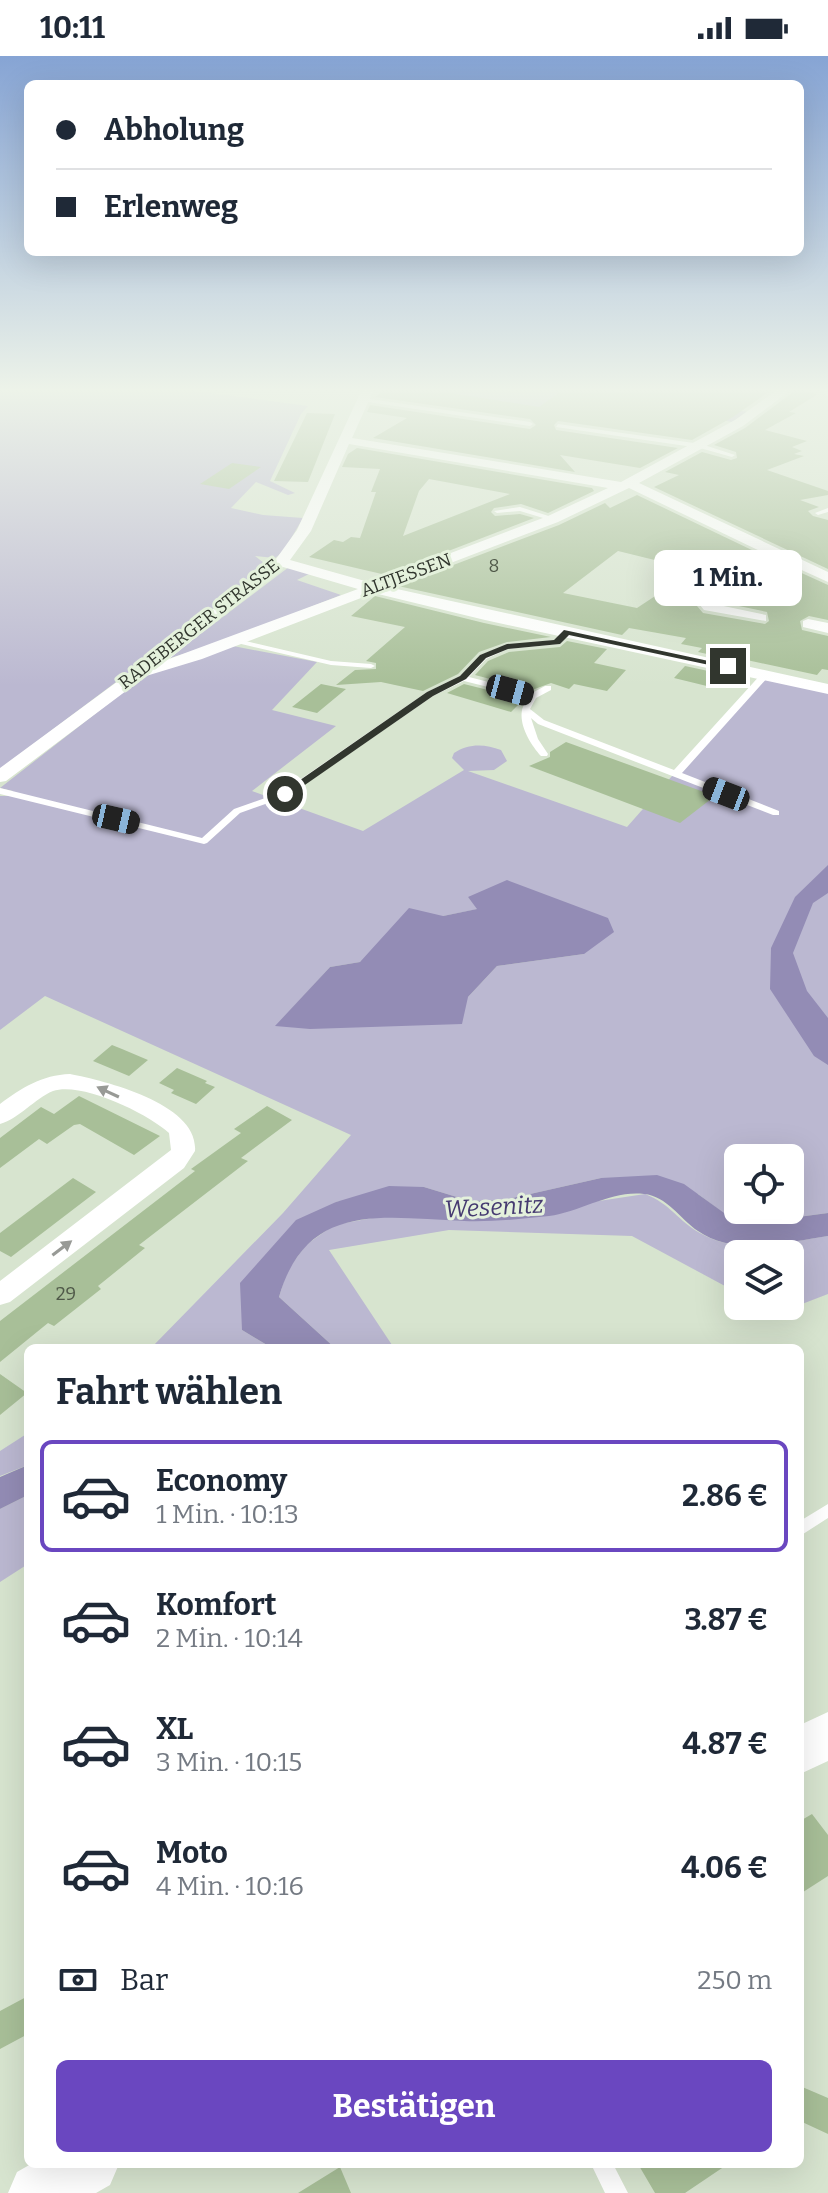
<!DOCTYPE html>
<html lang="de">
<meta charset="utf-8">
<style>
body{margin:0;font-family:Bitter,serif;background:#f6f6f7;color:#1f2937;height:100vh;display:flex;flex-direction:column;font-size:30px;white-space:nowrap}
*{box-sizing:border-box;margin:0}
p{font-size:26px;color:#747a83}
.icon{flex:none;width:44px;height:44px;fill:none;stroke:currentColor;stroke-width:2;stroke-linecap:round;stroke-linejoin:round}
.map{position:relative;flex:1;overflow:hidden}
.side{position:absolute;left:24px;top:1288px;width:780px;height:824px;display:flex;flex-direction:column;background:#fff;border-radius:12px;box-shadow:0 8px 32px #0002}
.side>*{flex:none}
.guide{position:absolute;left:24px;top:24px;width:780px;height:176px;border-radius:12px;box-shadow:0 8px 32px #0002;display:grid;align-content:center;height:176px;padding:0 32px;background:#fff}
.fabs{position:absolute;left:724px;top:1088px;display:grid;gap:16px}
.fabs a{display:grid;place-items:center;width:80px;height:80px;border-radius:12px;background:#fff;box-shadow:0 8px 32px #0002;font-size:40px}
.end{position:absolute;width:36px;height:36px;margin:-18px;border:10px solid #31362e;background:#fff;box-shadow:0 0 0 4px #fff}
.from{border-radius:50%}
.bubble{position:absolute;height:56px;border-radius:12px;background:#fff;box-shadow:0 8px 32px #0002;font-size:26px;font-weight:700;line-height:56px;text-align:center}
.car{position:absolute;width:24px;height:48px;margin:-24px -12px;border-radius:10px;box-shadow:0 0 6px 2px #0007;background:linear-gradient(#222 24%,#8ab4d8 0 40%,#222 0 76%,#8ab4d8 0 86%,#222 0)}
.guide b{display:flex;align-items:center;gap:28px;height:76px;font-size:30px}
.guide b+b{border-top:2px solid #e0e1e3}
.guide i{width:20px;height:20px;background:#1f2937}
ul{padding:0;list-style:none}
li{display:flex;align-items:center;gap:24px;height:112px;margin:0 16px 12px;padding:0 16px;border:4px solid transparent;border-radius:12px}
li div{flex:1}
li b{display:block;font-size:30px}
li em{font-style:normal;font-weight:700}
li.current{border-color:#6a47c0}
li>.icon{width:72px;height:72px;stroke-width:1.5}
h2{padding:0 32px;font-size:36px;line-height:96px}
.pay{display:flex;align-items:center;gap:20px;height:88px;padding:0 32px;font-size:30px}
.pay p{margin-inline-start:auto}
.primary-button{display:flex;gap:16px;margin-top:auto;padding:16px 32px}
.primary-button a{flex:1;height:92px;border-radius:12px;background:#6a47c0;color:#fff;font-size:32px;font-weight:700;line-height:92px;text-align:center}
.status{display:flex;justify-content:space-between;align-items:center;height:56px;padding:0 40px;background:#fff;direction:ltr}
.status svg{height:22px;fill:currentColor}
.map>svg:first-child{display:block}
.green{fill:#bbb8d1;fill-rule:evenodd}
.water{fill:#938cb5}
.building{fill:#a8bf98;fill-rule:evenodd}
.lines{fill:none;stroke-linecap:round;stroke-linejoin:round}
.service{fill:#fff;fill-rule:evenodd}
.minor{fill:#fff;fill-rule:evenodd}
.secondary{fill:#fff;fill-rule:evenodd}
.oneway{fill:#989a96}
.route{fill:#31362e}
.labels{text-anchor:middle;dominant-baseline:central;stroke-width:6;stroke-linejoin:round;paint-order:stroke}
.number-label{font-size:18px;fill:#4f5848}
.far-street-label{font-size:18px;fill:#31362e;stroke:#e4f1dc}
.water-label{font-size:24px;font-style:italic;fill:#453a70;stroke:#e4f1dc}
</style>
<div class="status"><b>10:11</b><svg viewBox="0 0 49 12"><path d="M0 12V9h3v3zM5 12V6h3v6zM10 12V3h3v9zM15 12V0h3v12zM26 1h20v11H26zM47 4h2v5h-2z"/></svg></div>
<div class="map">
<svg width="828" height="2137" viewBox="0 0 828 2137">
<rect width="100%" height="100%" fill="#d7e4cf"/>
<path class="green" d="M0 331H166L308 350 301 358 270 425 295 437 288 439 256 426 231 452 263 459 303 462 283 496 275 502 255 500 264 507 263 514 248 527 0 713Z
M384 331H587L748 356 732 366 670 354 650 370Z
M289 511 311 517 297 524 341 539 219 587 167 603Z
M233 590 317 606 272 654 336 670 252 735 363 775 464 714 452 702 454 697C469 687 485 688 501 694L507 705 494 714 468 715 627 771 763 617 828 633V1157L768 1165 731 1163 698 1138 601 1122 504 1144 470 1145 424 1131 336 1146 242 1274 272 1292H151L283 1157 351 1079 45 940 0 974V740H9L13 735 0 732 145 619ZM468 841 584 898 497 910 468 941 276 970 330 911 360 906 443 860 478 853ZM738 1102H790V1154H738Z
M645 1138C671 1148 678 1165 700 1177 739 1200 786 1186 828 1180V1238L776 1258 762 1250H790V1198H738V1237L632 1180 449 1174 329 1194 394 1292H335L279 1241 287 1215 306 1189 334 1169 389 1159 467 1165Z
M28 1377V1409L0 1420V1395Z
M28 1439V1508L0 1526V1453Z"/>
<path class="water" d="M828 809V837L813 847 793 897 807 935 828 962V1009L814 1000 770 933 771 892 795 841Z
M507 824 608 862 614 876 584 898 497 910 468 941 462 968 310 973 275 970 330 911 360 906 409 852 443 860 477 853 468 841Z
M657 1119 684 1128 731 1162 768 1165 828 1157V1180C787 1186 735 1201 698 1175 680 1163 667 1140 644 1138 612 1134 580 1156 549 1160 522 1163 491 1166 464 1165 384 1162 307 1144 279 1241L335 1292H272L242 1274 240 1227 296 1164 336 1146 389 1130 424 1131 470 1145 504 1144 601 1122Z
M28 1409V1439L0 1453V1421Z"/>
<path class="building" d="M412 331 539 351 567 331 624 337V331H776L733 361 692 384 558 365 554 369 556 374 678 392 640 412 560 399 575 416 373 382 407 362 367 356 370 349 530 373 536 369 530 363 375 341 387 332Z
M796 334 818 338 789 356 796 357 765 374 807 385 792 391 802 395 794 398 804 400 767 414 828 435V439L800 444 819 451 808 455 813 460 828 464V513L654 431 679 419 665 416 702 396 731 404 737 402 736 396 714 389 745 372Z
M307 357 335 358 308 426 274 425Z
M357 392 592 432 594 435 548 457 521 448 494 452 491 456 495 460 520 458 534 462 386 519 309 501 334 484 343 486 351 481 360 482 376 436H371L380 413 342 411 348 398ZM429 423 510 438 403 480 419 435Z
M232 407 261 411 229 433 200 428Z
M637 439 756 496 694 540 677 538V546L697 550 703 557 765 568 769 565 767 556 715 545 731 534 761 540 767 538 769 534 763 530 742 526 773 504 828 529V564L809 560 800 565 802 574 828 580V614L822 613 817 619 742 603 739 605 698 596 702 592 681 588 686 582 629 572 622 579 398 530 559 469 605 447 610 452ZM618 495 675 509 693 515 637 552 563 537Z
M375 540 484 567 551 581 507 586 479 596 458 618 423 635 381 626 336 629 355 614 376 613V607L366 605 405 571 351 560Z
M567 585 607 593 594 607 626 614 607 635 574 628 569 633 551 627 532 634 475 619 488 605 509 596 560 591Z
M685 610 727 619 715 632 674 622Z
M321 628 346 633 317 657 292 651Z
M464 628 524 643 511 656 447 637Z
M566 686 715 740 680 767 529 710 550 701V696Z
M112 989 122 993 148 1004 129 1020 93 1005Z
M177 1012 207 1025 205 1027 215 1031 196 1048 171 1037 174 1034 159 1027Z
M79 1040 160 1080 134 1099 80 1068 74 1069 47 1088 39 1083 0 1112V1082L41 1051 54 1058Z
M267 1050 292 1064 241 1102 248 1105 139 1189 145 1192 98 1230 101 1233 54 1270 48 1267 0 1306V1265L195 1115 191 1113 241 1077 234 1073Z
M73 1122 96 1136 11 1201 0 1195V1177Z
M0 1318 27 1337 0 1359Z
M812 1758 828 1779V1820L800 1838V1765Z
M28 1940V1978L0 1993V1955Z
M800 2030 828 2042V2078L800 2065Z
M638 2108H728L685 2137H655Z
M340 2111 351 2137H298Z"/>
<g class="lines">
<path class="service" d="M818 331H824L828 335V340Z
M363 342 530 366 533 368 530 370 361 345Z
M558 368 701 388 735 399 732 401 700 392 556 371Z
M520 451 555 462 556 463 553 465 520 455 497 457 494 455Z
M828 452V456L818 459 815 457Z
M718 525 762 533 766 535 762 537 721 529 717 527Z
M679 540 706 546 702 548 682 544H679Z
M564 574 571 576 560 588 508 593 486 603 469 621 532 637 545 630H551V634L536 642 530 653 544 664 674 714 763 616H769V620L682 717 779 755V759H773L538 668 531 662 538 683 548 698 547 700H541C531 689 519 670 522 654 522 652 527 643 528 641L464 625 433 640 288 740 240 757 207 787 204 788 0 738V732L202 782 234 753 282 736 427 636 460 620 480 599 507 589 555 584Z
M233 582 331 605 371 608 375 610 371 612 331 609 233 586Z
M828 1448V1462L800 1480V1465Z
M591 2108H613L628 2137H605Z"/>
<path class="minor" d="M363 331H375L352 382 621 426 735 364 781 331H795L743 370 639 427 828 516V526L773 501 711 544 714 548 766 559V565L704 554 695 543 762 496 629 432 558 466 388 531 828 628V638L485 564 374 537 202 603 146 620 6 725 0 726V712L182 578 276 503 297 474ZM349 388 608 432 548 460 372 527 290 504 311 475ZM283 511 358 533 169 603Z
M808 563 828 567V577L803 571V565Z
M70 1018C106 1025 199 1048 195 1095L184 1112 10 1246 0 1249V1225L171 1094 169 1077C149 1058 81 1025 53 1035 34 1043 20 1062 0 1068V1048C21 1032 42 1019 70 1018Z"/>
<path class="secondary" d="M828 1656V1705L800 1718V1669Z
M31 2108H119L110 2129 96 2137H8L17 2116Z"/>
</g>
<defs><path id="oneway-solid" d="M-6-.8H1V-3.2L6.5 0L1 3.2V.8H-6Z" transform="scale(2)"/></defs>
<g class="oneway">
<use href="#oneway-solid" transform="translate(108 1036) rotate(-155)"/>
<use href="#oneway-solid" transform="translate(62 1192) rotate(-37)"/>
</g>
<linearGradient id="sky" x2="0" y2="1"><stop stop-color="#86a4d4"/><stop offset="0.53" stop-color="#edf3e9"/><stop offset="1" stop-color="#edf3e9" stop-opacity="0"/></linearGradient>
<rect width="828" height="630" fill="url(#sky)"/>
<path class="route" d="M564 574 732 610 728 613 569 579 560 588 508 593 486 602 466 623 433 640 289 740 280 738 427 636 460 620 480 599 507 588 554 584Z"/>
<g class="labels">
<g class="number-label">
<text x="494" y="510">8</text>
<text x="66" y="1238">29</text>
</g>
<g class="far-street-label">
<text transform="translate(406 519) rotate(-20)">ALTJESSEN</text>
<text transform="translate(199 568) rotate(-38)">RADEBERGER STRASSE</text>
</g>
<g class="water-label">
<text transform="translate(494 1151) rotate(-3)">Wesenitz</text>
</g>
</g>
</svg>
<div class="fabs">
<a><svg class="icon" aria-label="locate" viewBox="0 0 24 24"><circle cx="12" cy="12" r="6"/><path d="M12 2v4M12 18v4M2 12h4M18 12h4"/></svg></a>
<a><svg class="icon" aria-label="layers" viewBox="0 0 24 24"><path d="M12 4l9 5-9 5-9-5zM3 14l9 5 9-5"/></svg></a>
</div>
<i class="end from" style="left:285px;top:738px"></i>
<i class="end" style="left:728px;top:610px"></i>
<div class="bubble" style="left:654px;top:494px;width:148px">1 Min.</div>
<i class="car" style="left:510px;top:634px;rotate:105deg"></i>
<i class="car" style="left:726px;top:738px;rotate:291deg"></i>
<i class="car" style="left:116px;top:763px;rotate:103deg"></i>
<div class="guide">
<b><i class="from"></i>Abholung</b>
<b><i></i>Erlenweg</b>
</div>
<section class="side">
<h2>Fahrt wählen</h2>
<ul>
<li class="current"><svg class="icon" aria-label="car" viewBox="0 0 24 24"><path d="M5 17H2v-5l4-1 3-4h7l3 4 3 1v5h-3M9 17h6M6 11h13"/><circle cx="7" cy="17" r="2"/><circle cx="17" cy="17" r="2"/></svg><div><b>Economy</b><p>1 Min. · 10:13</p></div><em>2.86 €</em></li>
<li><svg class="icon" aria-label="car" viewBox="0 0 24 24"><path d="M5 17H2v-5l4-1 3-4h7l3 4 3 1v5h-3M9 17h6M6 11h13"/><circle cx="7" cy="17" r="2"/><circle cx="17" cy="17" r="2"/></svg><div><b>Komfort</b><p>2 Min. · 10:14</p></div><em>3.87 €</em></li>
<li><svg class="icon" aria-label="car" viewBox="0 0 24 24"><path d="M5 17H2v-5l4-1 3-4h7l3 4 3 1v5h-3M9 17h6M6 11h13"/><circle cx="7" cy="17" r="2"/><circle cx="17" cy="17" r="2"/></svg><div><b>XL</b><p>3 Min. · 10:15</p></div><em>4.87 €</em></li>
<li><svg class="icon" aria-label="car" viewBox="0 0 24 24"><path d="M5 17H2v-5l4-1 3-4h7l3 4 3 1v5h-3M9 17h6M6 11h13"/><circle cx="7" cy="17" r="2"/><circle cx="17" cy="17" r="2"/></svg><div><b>Moto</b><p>4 Min. · 10:16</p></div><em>4.06 €</em></li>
</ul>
<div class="pay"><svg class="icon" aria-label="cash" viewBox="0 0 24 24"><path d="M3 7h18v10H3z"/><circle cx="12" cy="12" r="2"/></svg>Bar<p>250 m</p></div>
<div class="primary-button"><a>Bestätigen</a></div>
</section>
</div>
